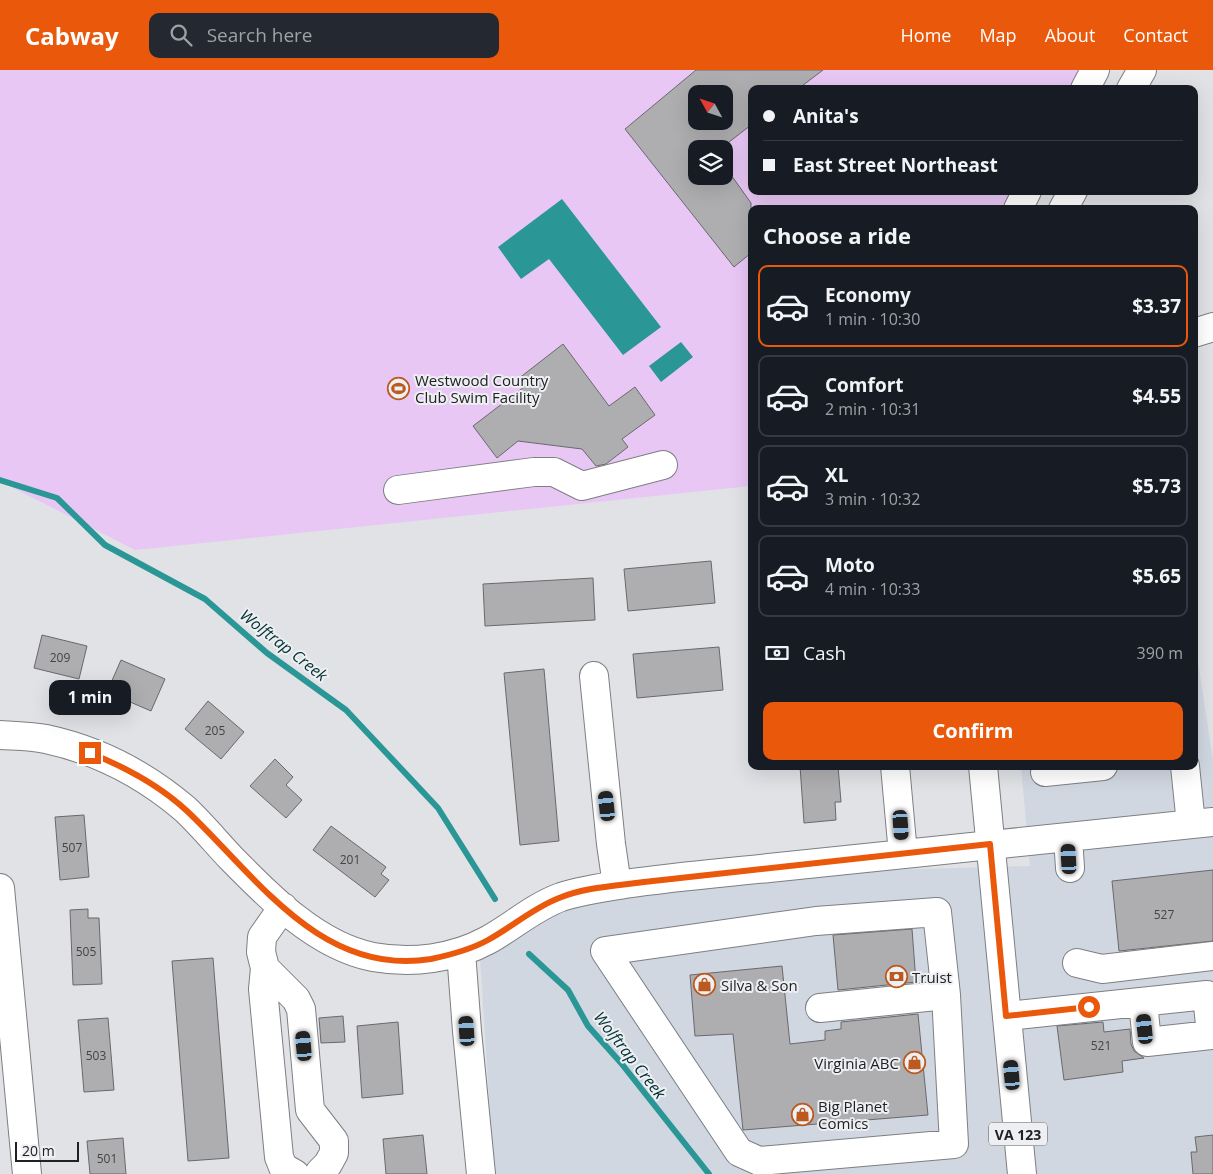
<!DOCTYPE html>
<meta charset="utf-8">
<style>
body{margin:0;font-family:"Open Sans",sans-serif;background:#242831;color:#f1f3f6;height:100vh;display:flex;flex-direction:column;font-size:19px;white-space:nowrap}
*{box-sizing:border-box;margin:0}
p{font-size:16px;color:#9ea1a6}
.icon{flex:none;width:28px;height:28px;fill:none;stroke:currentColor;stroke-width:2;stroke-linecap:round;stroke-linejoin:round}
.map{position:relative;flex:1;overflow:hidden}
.details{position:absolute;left:748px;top:135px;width:450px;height:565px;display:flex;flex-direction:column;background:#171b24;border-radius:10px;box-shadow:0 5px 20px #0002}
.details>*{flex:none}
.hud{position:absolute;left:748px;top:15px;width:450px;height:110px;border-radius:10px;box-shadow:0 5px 20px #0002;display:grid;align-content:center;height:110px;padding:0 15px;background:#171b24}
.needle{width:32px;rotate:310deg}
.buttons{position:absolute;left:688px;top:15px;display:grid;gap:10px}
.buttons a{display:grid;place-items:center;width:45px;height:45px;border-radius:10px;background:#171b24;box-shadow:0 5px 20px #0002;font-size:25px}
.scale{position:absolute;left:15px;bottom:12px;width:64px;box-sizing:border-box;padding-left:5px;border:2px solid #212123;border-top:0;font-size:14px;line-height:18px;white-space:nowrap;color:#212123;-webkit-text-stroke:4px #edeff3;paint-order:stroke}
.end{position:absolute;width:22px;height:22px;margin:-11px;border:6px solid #ea580c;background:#fff;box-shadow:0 0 0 2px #fff}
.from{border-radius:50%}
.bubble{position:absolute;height:35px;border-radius:10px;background:#171b24;box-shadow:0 5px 20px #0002;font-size:16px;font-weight:700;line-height:35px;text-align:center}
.car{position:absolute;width:15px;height:30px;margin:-15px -8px;border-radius:6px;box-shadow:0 0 4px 1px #0007;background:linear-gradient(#222 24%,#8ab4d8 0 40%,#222 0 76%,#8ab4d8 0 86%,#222 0)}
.hud b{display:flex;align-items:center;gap:18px;height:48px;font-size:19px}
.hud b+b{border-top:1px solid #363941}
.hud i{width:12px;height:12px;background:#f1f3f6}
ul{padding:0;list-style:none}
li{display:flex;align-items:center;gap:15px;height:82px;margin:0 10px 8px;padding:0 5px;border:2px solid #363941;border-radius:10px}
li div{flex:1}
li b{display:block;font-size:19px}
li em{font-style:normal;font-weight:700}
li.selected{border-color:#ea580c}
li>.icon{width:45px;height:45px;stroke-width:1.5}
h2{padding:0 15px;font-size:22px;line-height:60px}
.pay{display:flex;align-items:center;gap:12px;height:55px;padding:0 15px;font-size:19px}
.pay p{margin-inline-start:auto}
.action{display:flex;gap:10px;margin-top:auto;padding:10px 15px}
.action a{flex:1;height:58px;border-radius:10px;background:#ea580c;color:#fff;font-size:20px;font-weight:700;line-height:58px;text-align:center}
header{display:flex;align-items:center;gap:30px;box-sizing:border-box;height:70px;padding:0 25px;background:#ea580c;color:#fff}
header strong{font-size:24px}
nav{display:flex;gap:28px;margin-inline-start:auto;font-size:18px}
.search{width:350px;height:45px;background:#242831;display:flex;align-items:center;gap:12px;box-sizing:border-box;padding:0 18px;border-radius:10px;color:#9ea1a6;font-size:19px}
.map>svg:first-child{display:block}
.built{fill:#d0d7e1}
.green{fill:#e8c7f5;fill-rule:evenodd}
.water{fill:#2a9696}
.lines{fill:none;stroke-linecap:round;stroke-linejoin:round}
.stream{stroke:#2a9696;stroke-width:6}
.building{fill:#aeaeb1;stroke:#69696d;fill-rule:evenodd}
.minor-casing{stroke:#7d7f82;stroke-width:30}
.major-casing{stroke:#7d7f82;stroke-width:30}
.minor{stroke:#fff;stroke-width:28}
.major{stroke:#fff;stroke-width:28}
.route{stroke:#ea580c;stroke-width:6}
.labels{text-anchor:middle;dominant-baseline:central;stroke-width:4;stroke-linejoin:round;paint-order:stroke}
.number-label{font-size:12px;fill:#444446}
.shield{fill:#edeff3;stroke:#5e5f61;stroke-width:1}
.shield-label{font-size:14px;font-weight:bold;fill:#212123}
.poi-label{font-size:15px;fill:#212123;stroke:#edeff3;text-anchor:start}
.water-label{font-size:16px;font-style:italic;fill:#003232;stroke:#edeff3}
</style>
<header>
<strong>Cabway</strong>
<div class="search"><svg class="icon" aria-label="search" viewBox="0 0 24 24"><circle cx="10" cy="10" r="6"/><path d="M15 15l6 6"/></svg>Search here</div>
<nav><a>Home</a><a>Map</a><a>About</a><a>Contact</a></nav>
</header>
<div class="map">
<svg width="1213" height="1104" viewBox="0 0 1213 1104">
<rect width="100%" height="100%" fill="#e0e2e6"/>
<path class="built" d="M1194 566 1213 690V1104H494L479 872 593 808 1030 796 1021 696H1194Z"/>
<path class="green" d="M0 0H1095L1085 19H751V121H1028L1020 139H751V416L135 480 0 411ZM696 24H724V51H696ZM696 79H724V106H696Z"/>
<path class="water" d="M562 129 661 257 623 285 549 189 521 209 498 177Z
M681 272 693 287 661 312 649 296Z"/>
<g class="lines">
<path class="stream" d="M0 410 57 428 105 475 205 529 267 583 346 640 438 738 495 829
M529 884 568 920 588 956 621 993 709 1104"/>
</g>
<path class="building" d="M696 0H823L798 19H751V55L720 79H696V106H724V95L751 133V183L734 197 625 59ZM696 24H724V51H696Z
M563 274 609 336 635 317 655 345 622 369 628 377 606 394 596 396 582 379 518 371 497 388 473 356 524 317 518 309Z
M711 491 715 533 628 541 624 499Z
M593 508 595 550 485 556 483 514Z
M42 565 87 576 79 609 34 598Z
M719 577 723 620 637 628 633 584Z
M121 590 165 609 151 641 107 622Z
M544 599 559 771 520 775 504 603Z
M208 631 244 662 221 689 185 659Z
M275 689 293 707 286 715 302 730 286 748 250 716Z
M800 696H838L841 732H835L836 750 804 753Z
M84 745 89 807 60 810 55 747Z
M331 756 386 797 381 804 389 810 375 827 313 780Z
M1213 800V871L1119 881 1112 811Z
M88 839V848H99L102 914 73 915 70 840Z
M912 859 916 912 838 920 833 865Z
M213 888 229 1088 188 1091 172 891Z
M782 896 790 974 825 970V961L841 959V952L918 944 928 1045 743 1060 733 964 695 966 690 905Z
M343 946 345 972 321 973 319 948Z
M108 948 114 1020 84 1022 78 950Z
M398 952 403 1024 362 1028 357 956Z
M1103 952 1104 962 1130 959 1131 974 1134 981 1144 988 1122 991 1123 1002 1064 1010 1057 956Z
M423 1065 427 1104H386L383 1069Z
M1213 1065V1104H1193L1191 1082H1197L1195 1067Z
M123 1068 126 1104H90L87 1071Z"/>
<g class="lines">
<defs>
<path id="minor" d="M1194 263 1213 257
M398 420 534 402H554L582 416 663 395
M594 606 611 774 617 815
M0 665C15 666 31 666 46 669 97 680 145 705 185 739 201 754 215 771 230 787 269 827 317 876 373 887 412 894 453 889 488 870 513 856 534 837 561 827 582 820 604 817 625 814 673 807 721 803 769 798 917 782 1065 768 1213 752
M895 696 903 784
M1185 696 1191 754
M1045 702 1103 696
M1068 767 1070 798
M0 818 27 1104
M283 837 262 867 261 882 265 898 296 929 301 939 310 1040 334 1071V1083L328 1094 320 1102
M937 842 946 925 954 1074 759 1091 739 1082 605 881 816 851Z
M461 882 467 961 481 1104
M1077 893 1102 899 1213 886
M265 898 263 919 279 1087 283 1097 295 1104
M820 938 946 925
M1007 946 1207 925 1211 965 1147 972 1143 932"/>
<path id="major" d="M1085 19 1095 0
M1131 19 1142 0
M1018 139 1027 121
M1063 139 1073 121
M983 696 1022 1104"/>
</defs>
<use href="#minor" class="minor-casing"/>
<use href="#major" class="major-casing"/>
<use href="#minor" class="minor"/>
<use href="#major" class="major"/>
</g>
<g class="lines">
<path class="route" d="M90 683C125 697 159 715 187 741 256 806 321 907 431 889 450 885 470 880 488 870 512 857 533 838 559 828 586 817 616 816 644 812L990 774 1006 946 1089 937"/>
</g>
<defs>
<symbol id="stadium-ring" viewBox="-11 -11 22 22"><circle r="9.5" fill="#edeff3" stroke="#bb591e" stroke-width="1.5"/><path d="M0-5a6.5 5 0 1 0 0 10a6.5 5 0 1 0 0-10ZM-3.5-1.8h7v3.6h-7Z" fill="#bb591e"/></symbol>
<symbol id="bank-ring" viewBox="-11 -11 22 22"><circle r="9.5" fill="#edeff3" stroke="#bb591e" stroke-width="1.5"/><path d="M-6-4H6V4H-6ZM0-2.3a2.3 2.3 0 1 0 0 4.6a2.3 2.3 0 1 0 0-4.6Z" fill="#bb591e"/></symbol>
<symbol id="shop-ring" viewBox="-11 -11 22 22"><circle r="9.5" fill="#edeff3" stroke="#bb591e" stroke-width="1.5"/><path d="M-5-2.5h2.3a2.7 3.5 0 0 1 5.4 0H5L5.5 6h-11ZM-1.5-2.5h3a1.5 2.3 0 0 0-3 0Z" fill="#bb591e"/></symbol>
</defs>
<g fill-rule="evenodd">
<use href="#stadium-ring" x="386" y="306" width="25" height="25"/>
<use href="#bank-ring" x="884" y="894" width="25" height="25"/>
<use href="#shop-ring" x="692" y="902" width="25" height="25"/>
<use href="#shop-ring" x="902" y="980" width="25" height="25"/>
<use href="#shop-ring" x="790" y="1032" width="25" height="25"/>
</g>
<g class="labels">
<g class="number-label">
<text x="60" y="587">209</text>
<text x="215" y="660">205</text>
<text x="72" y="777">507</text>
<text x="350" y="789">201</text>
<text x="1164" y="844">527</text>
<text x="86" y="881">505</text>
<text x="1101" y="975">521</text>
<text x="96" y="985">503</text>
<text x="107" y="1088">501</text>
</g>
<rect class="shield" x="989" y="1052.5" width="58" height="23" rx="4"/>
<g class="shield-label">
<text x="1018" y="1064">VA 123</text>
</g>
<g class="poi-label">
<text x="415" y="310">Westwood Country<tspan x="415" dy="17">Club Swim Facility</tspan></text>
<text x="912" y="907">Truist</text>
<text x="721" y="915">Silva &amp; Son</text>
<text x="899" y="993" text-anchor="end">Virginia ABC</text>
<text x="818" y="1036">Big Planet<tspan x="818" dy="17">Comics</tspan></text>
</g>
<g class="water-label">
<text transform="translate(284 575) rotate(38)">Wolftrap Creek</text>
<text transform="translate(630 985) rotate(52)">Wolftrap Creek</text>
</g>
</g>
</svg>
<div class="buttons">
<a><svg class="needle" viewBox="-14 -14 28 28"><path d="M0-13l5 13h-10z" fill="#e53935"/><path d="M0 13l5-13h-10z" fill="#9ea1a6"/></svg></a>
<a><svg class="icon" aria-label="layers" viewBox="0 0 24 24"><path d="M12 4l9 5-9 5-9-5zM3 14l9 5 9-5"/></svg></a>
</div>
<div class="scale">20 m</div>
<i class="end from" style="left:1089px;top:937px"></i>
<i class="end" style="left:90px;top:683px"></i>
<div class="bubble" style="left:49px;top:610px;width:82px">1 min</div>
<i class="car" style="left:607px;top:736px;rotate:354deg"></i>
<i class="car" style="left:901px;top:755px;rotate:176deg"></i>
<i class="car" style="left:1069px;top:789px;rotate:357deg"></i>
<i class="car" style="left:1145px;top:959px;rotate:354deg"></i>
<i class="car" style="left:467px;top:961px;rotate:356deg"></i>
<i class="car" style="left:304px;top:976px;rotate:355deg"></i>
<i class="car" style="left:1012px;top:1005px;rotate:355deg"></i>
<div class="hud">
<b><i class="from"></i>Anita's</b>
<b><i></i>East Street Northeast</b>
</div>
<section class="details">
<h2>Choose a ride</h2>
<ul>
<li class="selected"><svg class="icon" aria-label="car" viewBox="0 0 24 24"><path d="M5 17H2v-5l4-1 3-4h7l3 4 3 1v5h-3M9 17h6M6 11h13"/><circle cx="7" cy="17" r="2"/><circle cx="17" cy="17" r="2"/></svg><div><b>Economy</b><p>1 min · 10:30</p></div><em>$3.37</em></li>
<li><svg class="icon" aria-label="car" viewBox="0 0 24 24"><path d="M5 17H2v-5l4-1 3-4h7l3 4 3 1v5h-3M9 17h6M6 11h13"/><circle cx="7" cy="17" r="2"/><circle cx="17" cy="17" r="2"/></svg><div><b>Comfort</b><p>2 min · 10:31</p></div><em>$4.55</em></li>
<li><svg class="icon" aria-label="car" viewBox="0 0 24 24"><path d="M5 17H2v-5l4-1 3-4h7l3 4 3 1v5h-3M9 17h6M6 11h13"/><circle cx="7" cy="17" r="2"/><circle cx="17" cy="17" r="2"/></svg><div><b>XL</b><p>3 min · 10:32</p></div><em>$5.73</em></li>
<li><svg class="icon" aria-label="car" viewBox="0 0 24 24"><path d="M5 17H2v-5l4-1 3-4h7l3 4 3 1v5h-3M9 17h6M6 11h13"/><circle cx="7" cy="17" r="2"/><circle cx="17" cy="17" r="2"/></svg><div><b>Moto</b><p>4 min · 10:33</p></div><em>$5.65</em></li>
</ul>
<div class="pay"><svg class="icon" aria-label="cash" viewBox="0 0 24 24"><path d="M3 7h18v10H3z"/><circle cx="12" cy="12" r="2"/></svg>Cash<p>390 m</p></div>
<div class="action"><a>Confirm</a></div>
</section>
</div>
